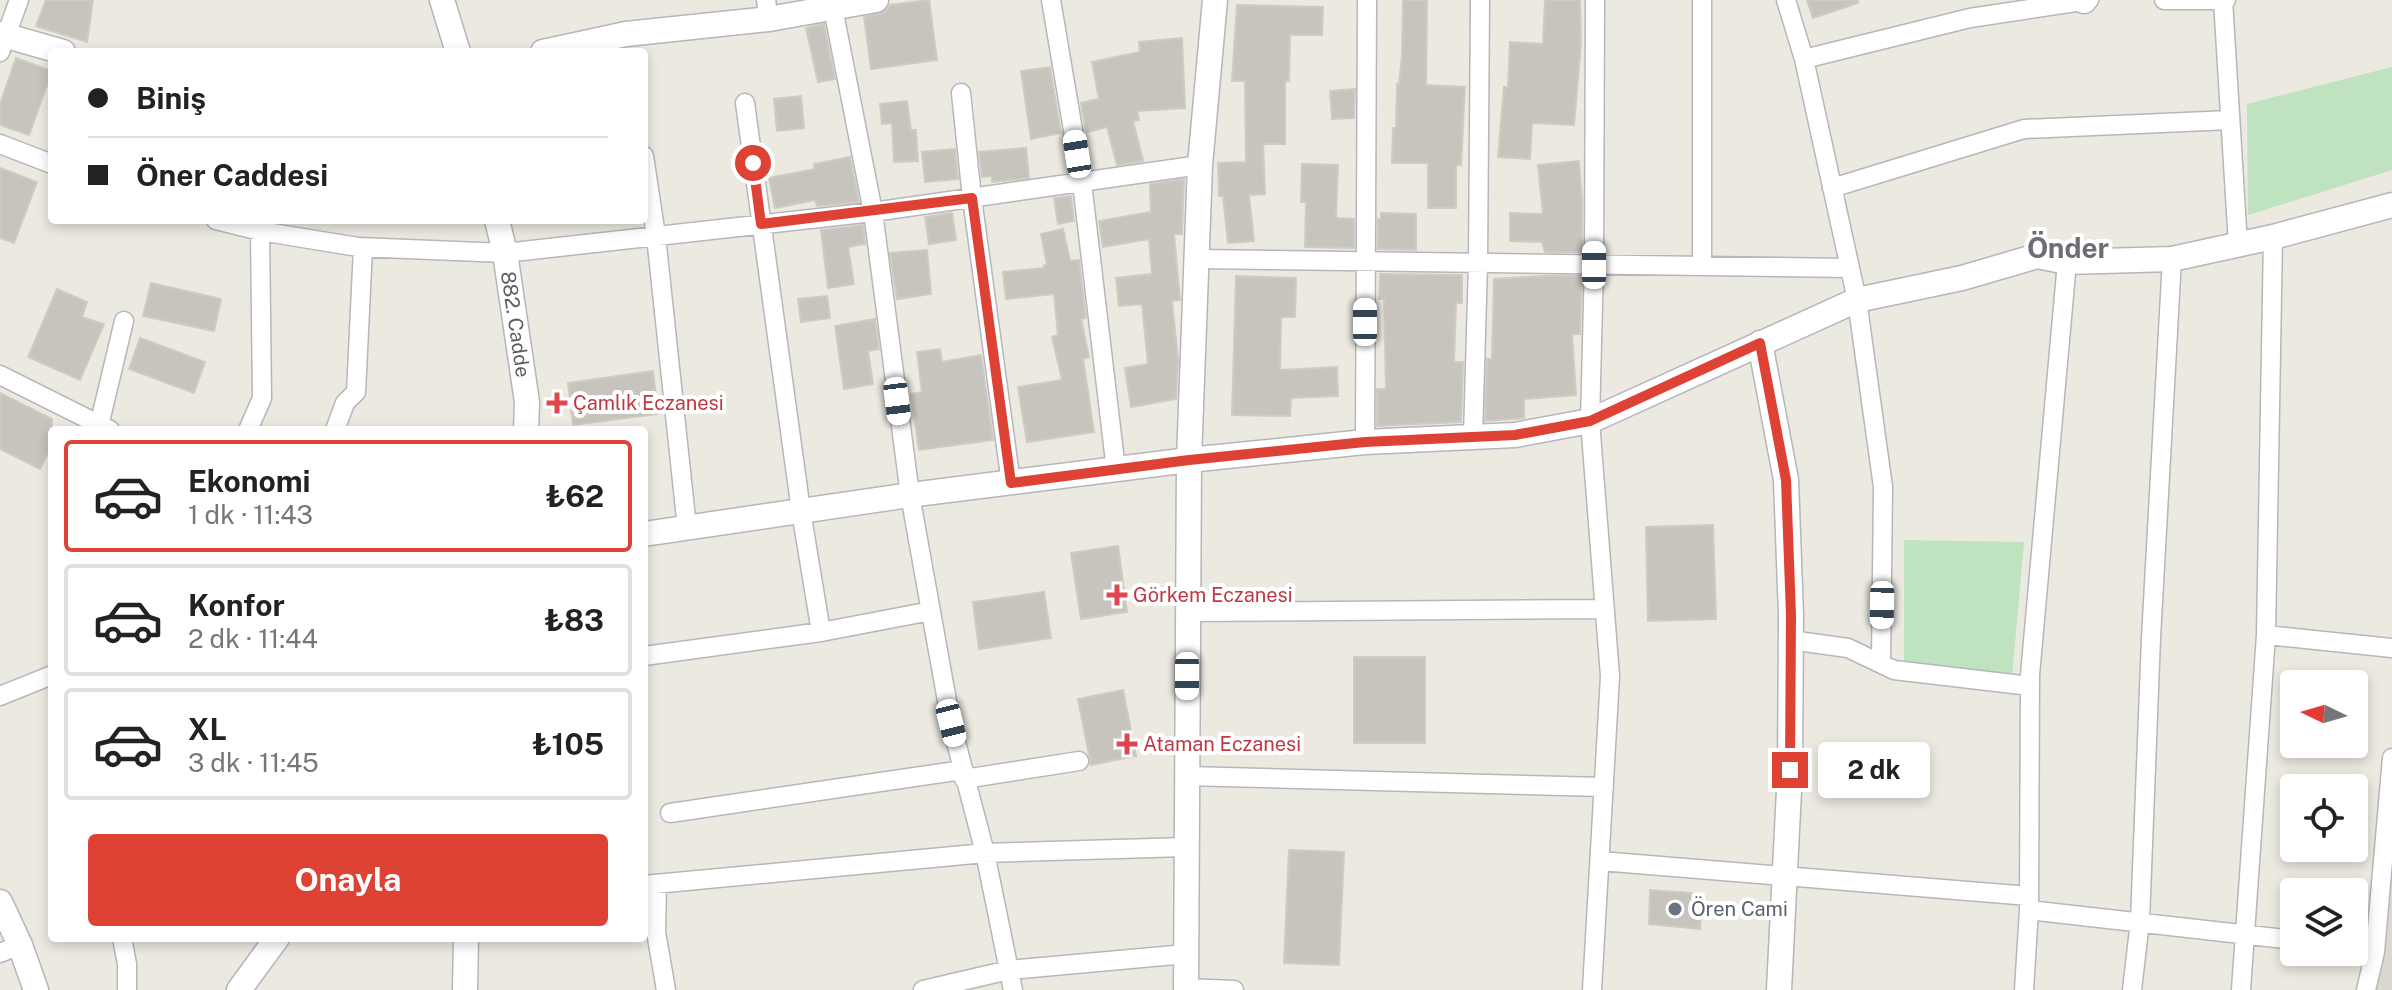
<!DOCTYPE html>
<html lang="tr">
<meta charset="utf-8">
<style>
body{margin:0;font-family:"Public Sans",sans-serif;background:#f6f6f6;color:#222;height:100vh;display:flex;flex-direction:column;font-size:30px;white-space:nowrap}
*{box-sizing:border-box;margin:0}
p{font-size:26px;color:#767676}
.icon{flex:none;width:44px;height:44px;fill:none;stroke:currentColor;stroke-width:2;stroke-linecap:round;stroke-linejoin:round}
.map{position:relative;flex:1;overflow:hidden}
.sheet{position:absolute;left:48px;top:426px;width:600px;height:516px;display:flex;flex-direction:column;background:#fff;border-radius:8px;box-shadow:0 4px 12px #0003}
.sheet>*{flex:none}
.banner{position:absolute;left:48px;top:48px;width:600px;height:176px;border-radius:8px;box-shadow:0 4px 12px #0003;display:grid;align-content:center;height:176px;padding:0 40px;background:#fff}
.needle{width:52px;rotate:275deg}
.tools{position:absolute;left:2280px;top:670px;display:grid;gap:16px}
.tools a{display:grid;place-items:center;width:88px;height:88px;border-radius:8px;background:#fff;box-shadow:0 4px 12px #0003;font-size:40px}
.end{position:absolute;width:36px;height:36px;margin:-18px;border:10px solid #dd4235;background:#fff;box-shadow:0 0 0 4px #fff}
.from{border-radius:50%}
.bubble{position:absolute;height:56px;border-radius:8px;background:#fff;box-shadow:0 4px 12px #0003;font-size:26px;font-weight:700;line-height:56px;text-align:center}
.car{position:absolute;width:24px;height:48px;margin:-24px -12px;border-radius:10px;box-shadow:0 0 6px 2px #0007;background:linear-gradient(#fff 24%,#345 0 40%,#fff 0 76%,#345 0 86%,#fff 0)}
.banner b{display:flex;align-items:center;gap:28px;height:76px;font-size:30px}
.banner b+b{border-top:2px solid #e0e0e0}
.banner i{width:20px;height:20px;background:#222}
ul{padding:14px 0 0;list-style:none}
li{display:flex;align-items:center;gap:24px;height:112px;margin:0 16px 12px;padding:0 24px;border:4px solid #e0e0e0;border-radius:8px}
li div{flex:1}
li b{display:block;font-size:30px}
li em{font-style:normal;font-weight:700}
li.selected{border-color:#dd4235}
li>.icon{width:72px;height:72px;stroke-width:1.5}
.button{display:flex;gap:16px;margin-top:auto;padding:16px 40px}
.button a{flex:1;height:92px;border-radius:8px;background:#dd4235;color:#fff;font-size:32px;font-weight:700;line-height:92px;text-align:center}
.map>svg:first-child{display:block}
.education{fill:#dbd8cf}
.green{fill:#bfe2bf}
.building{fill:#c7c4be;stroke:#d0cbc0;stroke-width:2}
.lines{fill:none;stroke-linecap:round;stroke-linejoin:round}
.street-casing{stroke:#b4b7bb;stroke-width:21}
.secondary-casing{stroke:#b3b6bb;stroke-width:27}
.street{stroke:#fff;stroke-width:18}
.secondary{stroke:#fff;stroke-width:24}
.route{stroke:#dd4235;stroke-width:10}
.health-dot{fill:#e0444e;stroke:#fff;stroke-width:3}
.worship-dot{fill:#6b7280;stroke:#fff;stroke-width:3}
.labels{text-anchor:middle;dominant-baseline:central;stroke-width:8;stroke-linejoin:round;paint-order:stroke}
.street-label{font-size:20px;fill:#5a5d61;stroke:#fff}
.health-label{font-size:20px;fill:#be3a42;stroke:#fff;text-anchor:start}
.worship-label{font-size:20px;fill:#5b616d;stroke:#fff;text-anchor:start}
.district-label{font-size:28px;font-weight:bold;fill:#6b6f73;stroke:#fff}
</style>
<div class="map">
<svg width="2392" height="990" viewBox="0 0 2392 990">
<rect width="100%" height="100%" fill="#ece9e1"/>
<path class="education" d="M2374 874 2392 876V990H2367Z"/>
<path class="green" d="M2392 67V170L2248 215 2247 104Z
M1904 540 2024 542 2012 677 1904 666Z"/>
<path class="building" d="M46 0H93L87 42 36 26Z
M929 0 937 60 871 69 864 17 885 12 890 5Z
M1403 0H1427L1426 85 1465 87 1461 165H1456V208H1428V163H1392L1393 128H1396L1397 84 1399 85 1402 55Z
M1545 0H1580L1581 43 1574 125 1532 123 1530 159 1498 157 1504 87H1508L1510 42 1543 44Z
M1807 0H1858V3L1813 18Z
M1237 5 1323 7 1322 35H1290L1289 81H1285V144H1263L1265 194 1249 195 1254 241 1228 243 1223 196H1219L1218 163 1246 162 1245 81H1232Z
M824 24 835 79 818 82 806 28Z
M1182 38 1185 108 1137 111 1139 120 1133 121 1143 161 1117 165 1107 127 1087 132 1085 127 1081 103 1099 99 1092 62 1140 52 1139 42Z
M16 58 52 71 29 135 0 125V104Z
M1050 67 1061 133 1031 139 1021 71Z
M1355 89 1354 118 1332 119 1330 91Z
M801 96 804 128 777 131 774 99Z
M907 101 911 130H916L918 161 894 162 892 123 882 124 880 104Z
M1026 148 1029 178 992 182V176L982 177 979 152Z
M955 149 958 179 925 182 922 152Z
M850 157 859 202 817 206 815 200 775 208 769 178 815 169 814 164Z
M1579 161 1582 200V252H1545L1542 242 1510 241V213L1543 214 1538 165Z
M1302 164 1338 165 1336 218 1354 219V248L1305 247 1306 202H1301Z
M0 168 37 182 14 243 0 238Z
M1184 179 1182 234H1174L1180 300 1172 301 1178 360 1176 399 1131 407 1125 368 1148 364 1142 304 1119 306 1116 278 1152 274 1149 239 1103 247 1099 221 1151 212 1150 184Z
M1071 196 1074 221 1058 224 1054 198Z
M952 213 956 240 929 244 925 217Z
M1381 213 1416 214V250L1378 249V219H1381Z
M863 225 865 244 848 247 854 284 828 288 821 230Z
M1063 229 1070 261 1079 260 1086 318 1081 319 1089 357 1083 359 1094 432 1027 442 1018 387 1062 380 1052 337 1058 335 1054 294 1006 299 1003 272 1044 268V265H1047L1041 234Z
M927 250 931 294 897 299 890 253Z
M1380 274 1462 275V303H1456L1454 362H1463L1461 422 1377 426V389H1386L1384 299H1379Z
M1236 276 1296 278 1295 317H1281L1280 370 1337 367 1338 396 1291 398 1290 416 1232 415Z
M1545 276H1582L1580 334H1572L1576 395 1524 399V418L1485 421 1487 359H1492L1494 279Z
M151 283 221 299 214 331 143 316Z
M57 289 87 302 82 317 104 324 80 380 28 357Z
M827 296 830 318 801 322 798 299Z
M875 319 879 349 868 351 873 384 844 389 835 326Z
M140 338 205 362 194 393 129 369Z
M940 349 942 362 981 355 993 440 919 450 911 394 922 392 917 352Z
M653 371 658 414 573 425 568 383Z
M0 393 52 419V445L40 469 0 449Z
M1713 525 1716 619 1648 621 1646 527Z
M1118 546 1127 612 1081 619 1071 553Z
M1044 592 1051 638 979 649 973 602Z
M1354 657H1425V743H1354Z
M1123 690 1136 756 1091 765 1078 699Z
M1289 850 1344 852 1339 965 1284 963Z
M1650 890 1703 894 1700 929 1649 924Z"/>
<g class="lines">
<defs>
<path id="street" d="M766 0 769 19
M1051 0 1082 183 1116 470
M1786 0 1804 59 1857 300 1883 487 1881 663
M2164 0H2226
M2223 0 2238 245
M833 8 873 212 910 495 951 723 985 853 1013 990
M0 52 19 0
M1804 59 1970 18 2089 0
M961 93 972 198 1011 483
M745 103 801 511 821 632
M0 144 52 164
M644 156 656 236 687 528
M1832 188 2024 129 2230 120
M216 220 260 231 262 398 248 430
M260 220V231L358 247 505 253 873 212 1200 165
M1196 259 1850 268
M1702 266V0
M0 375 110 430
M98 430 124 321
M335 430 345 403 356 392 363 248
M1473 437 1478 263 1480 0
M1365 442 1367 0
M1187 612 1605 609
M2266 635 2392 648
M1790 640 1848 648 1894 670 2030 686
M644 656 821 632 931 611
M0 696 52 675
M1187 776 1604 787
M964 779 1079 761
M670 813 962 770
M1600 861 2029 896
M657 884 656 932 666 990
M644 885 985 853 1186 847
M2029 910 2294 940
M122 938 127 964V990
M2354 949 2375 952
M0 953 20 945
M1186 988 1234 990
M923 990 1009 970 1186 954
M1592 990 1610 676 1590 421 1594 265 1595 0
M2024 990 2029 910 2030 675 2067 262
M2132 990 2140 921 2151 638 2172 259
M2241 990 2266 635 2273 237
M2366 990 2375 952 2392 758"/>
<g id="secondary">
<path d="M442 0 458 52"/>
<path d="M2084 0V1"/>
<path d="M0 34 63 52"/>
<path d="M543 52 626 34 769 19 876 0"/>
<path id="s1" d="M497 220 505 253 527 402 526 430"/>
<path d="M1760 343 1786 480 1791 615 1790 770 1779 990"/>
<path d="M644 534 910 495 1189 460 1365 442 1515 435 1590 421 1857 300 1962 278 2037 256 2067 262 2172 259 2273 237 2392 205"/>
<path d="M0 902 20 945 36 990"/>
<path d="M239 990 277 938"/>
<path d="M465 990 466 938"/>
<path d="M1186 990 1189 460 1200 165 1215 0"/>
</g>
</defs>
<use href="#street" class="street-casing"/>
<use href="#secondary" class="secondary-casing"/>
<use href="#street" class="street"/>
<use href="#secondary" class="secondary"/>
</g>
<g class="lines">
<path class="route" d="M753 163 761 224 972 198 1011 483 1189 460 1365 442 1515 435 1590 421 1760 343 1786 480 1791 615 1790 770"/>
</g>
<g class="health-dot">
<path d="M553 391h8v8h8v8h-8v8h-8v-8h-8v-8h8z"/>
<path d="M1113 583h8v8h8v8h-8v8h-8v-8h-8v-8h8z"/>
<path d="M1123 732h8v8h8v8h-8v8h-8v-8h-8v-8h8z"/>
</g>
<circle class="worship-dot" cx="1675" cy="909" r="8"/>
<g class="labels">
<g class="street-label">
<text stroke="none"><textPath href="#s1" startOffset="106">882. Cadde</textPath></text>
</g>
<g class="health-label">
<text x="573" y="403">Çamlık Eczanesi</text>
<text x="1133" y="595">Görkem Eczanesi</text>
<text x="1143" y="744">Ataman Eczanesi</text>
</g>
<g class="worship-label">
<text x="1691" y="909">Ören Cami</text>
</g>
<g class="district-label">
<text x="2068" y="247">Önder</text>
</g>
</g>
</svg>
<div class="tools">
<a><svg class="needle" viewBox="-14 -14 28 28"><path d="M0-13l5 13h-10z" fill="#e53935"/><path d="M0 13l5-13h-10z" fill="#767676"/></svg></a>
<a><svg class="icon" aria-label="locate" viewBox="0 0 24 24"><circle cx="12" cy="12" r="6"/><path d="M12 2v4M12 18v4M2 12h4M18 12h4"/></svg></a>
<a><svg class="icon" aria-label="layers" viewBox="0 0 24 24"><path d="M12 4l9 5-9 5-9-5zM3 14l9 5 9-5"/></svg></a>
</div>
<i class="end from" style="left:753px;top:163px"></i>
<i class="end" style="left:1790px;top:770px"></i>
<div class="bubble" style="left:1818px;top:742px;width:112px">2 dk</div>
<i class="car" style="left:1077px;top:154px;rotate:351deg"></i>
<i class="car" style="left:1594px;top:265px;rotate:0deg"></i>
<i class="car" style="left:1365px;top:322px;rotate:0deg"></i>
<i class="car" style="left:897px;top:401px;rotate:173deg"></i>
<i class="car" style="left:1882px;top:605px;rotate:181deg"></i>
<i class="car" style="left:1187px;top:676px;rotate:180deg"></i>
<i class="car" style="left:951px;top:723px;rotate:166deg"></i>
<div class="banner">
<b><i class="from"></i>Biniş</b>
<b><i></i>Öner Caddesi</b>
</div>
<section class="sheet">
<ul>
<li class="selected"><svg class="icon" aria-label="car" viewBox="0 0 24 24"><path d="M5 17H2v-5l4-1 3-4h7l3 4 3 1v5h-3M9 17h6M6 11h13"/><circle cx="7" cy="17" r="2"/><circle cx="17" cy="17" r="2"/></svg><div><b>Ekonomi</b><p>1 dk · 11:43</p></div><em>₺62</em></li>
<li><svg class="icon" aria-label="car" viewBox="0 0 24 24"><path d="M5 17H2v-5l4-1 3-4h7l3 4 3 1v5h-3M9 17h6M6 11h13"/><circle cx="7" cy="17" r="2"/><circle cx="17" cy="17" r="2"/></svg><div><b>Konfor</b><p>2 dk · 11:44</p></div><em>₺83</em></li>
<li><svg class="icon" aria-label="car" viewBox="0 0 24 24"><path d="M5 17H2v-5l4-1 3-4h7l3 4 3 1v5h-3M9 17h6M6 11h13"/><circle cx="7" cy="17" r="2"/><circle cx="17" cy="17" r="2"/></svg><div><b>XL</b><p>3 dk · 11:45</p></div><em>₺105</em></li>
</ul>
<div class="button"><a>Onayla</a></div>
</section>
</div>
